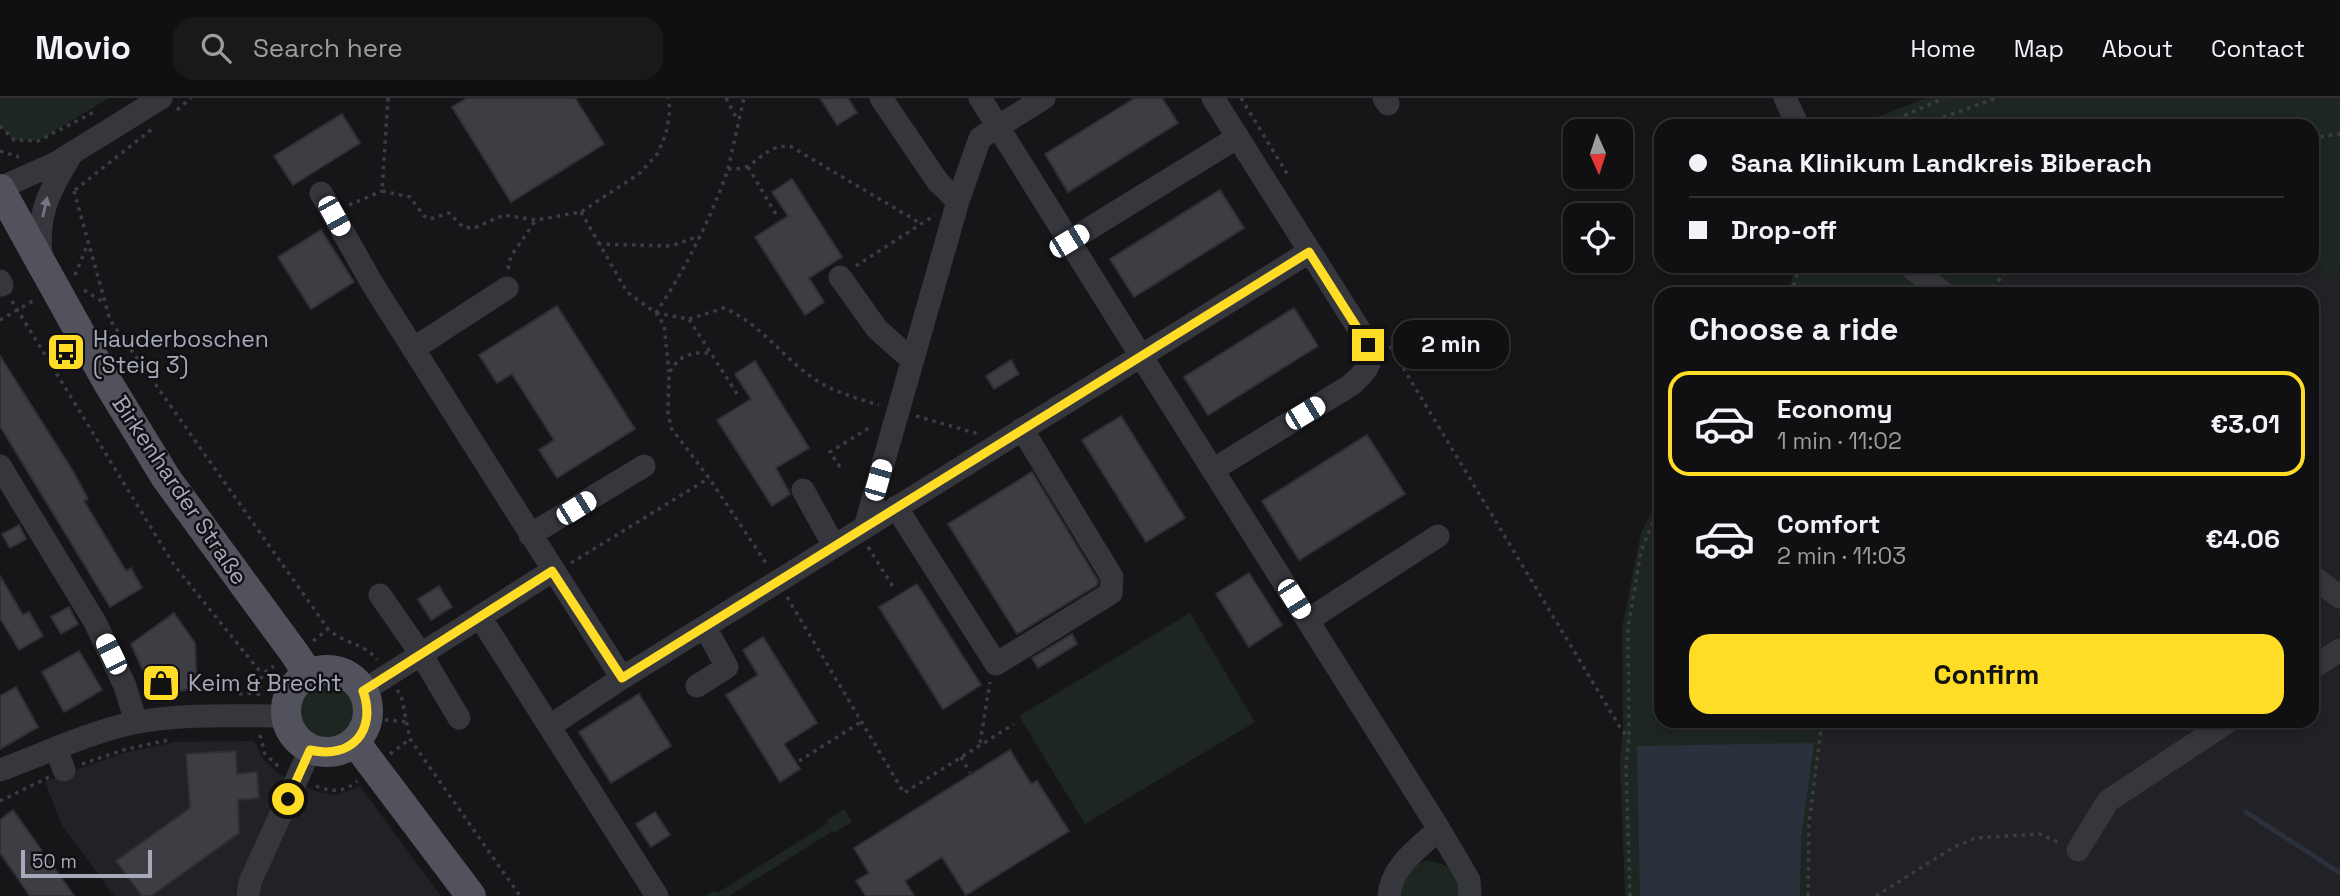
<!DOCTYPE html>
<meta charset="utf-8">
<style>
body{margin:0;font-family:"Space Grotesk",sans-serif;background:#19191b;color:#f1f3f6;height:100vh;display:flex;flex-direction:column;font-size:26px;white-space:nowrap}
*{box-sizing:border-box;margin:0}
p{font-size:23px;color:#9c9d9f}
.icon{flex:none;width:38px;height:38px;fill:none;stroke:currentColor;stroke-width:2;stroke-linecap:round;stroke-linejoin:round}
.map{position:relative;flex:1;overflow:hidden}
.panel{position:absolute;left:1654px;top:189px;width:665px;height:441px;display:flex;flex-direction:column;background:#101012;border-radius:21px;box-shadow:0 4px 10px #0003,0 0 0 2px #303032}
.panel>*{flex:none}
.hud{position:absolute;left:1654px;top:21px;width:665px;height:154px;border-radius:21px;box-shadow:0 4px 10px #0003,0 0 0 2px #303032;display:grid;align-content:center;height:154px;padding:0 35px;background:#101012}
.needle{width:46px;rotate:177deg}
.controls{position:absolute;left:1563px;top:21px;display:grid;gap:14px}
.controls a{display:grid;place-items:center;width:70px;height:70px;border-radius:14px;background:#101012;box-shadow:0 4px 10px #0003,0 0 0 2px #303032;font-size:35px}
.scale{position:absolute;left:21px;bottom:18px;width:131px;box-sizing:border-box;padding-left:7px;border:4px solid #a6a9b9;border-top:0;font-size:19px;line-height:24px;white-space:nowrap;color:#a6a9b9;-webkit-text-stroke:5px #111013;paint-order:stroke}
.end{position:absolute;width:32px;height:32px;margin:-16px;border:9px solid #ffdc26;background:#111;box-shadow:0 0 0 4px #111}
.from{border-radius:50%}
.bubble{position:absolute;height:49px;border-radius:21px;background:#101012;box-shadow:0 4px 10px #0003,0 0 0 2px #303032;font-size:23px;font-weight:700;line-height:49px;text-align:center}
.car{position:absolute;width:21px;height:42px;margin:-21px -10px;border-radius:9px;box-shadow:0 0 5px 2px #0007;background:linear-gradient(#fff 24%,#345 0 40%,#fff 0 76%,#345 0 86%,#fff 0)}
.hud b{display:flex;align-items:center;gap:24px;height:66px;font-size:26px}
.hud b+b{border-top:2px solid #303032}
.hud i{width:18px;height:18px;background:#f1f3f6}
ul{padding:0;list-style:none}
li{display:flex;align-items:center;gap:21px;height:105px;margin:0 14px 10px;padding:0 21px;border:4px solid transparent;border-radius:21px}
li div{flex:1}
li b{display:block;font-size:26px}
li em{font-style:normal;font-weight:700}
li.active{border-color:#ffdc26}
li>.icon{width:63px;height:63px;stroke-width:1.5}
h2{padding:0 35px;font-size:32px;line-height:84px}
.button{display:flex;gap:14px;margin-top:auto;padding:14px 35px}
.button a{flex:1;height:80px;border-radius:21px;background:#ffdc26;color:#111;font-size:28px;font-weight:700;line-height:80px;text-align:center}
header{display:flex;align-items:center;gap:42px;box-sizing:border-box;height:98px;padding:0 35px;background:#101012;border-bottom:2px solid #303032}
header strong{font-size:33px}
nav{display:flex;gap:38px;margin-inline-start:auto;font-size:24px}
.search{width:490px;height:63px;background:#19191b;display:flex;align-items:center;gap:18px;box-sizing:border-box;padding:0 24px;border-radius:21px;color:#9c9d9f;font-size:26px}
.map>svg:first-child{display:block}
.built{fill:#222125}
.green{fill:#1d2620}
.water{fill:#2a313d}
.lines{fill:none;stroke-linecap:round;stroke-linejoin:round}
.stream{stroke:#2a313d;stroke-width:5}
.building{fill:#3d3d43;stroke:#302f34;stroke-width:2}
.path{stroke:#3c3d44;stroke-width:3.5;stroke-dasharray:3.5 5;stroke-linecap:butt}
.minor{stroke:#36363d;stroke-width:23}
.major{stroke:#52525c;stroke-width:30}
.oneway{fill:#747581}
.route{stroke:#ffdc26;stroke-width:9}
.labels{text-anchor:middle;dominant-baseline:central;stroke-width:5;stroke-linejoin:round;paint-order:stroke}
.poi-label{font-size:23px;fill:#a6a9b9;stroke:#111013;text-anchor:start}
.street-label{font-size:23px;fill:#a6a9b9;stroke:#111013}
</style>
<header>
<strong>Movio</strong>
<div class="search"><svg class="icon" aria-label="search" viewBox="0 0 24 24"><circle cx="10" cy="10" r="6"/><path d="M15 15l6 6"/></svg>Search here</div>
<nav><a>Home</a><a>Map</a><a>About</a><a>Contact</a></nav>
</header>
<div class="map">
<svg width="2340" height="798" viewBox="0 0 2340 798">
<rect width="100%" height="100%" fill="#161518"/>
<path class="built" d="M2312 164 2333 181 2340 172V798H1806L1808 742 1820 643 1825 623H2312V196H1992L2016 168H2312Z
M254 643 263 661 279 676 318 694 336 697 360 688 441 798H114L61 726 45 683 123 655 175 644Z"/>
<path class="green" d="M0 0H109L38 43 14 42 0 28Z
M1926 0H2340V172L2333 181 2312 164V28H1854Z
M1796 168H2016L1992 196H1787Z
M1661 396V623H1825L1809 726 1808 798H1625L1620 666 1623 628 1622 530 1641 435Z
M1190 515 1255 624 1085 726 1019 618Z
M297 612a30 30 0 1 1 60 0a30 30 0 1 1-60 0Z
M844 711 852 724 834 735 833 733 729 798H705L715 792 717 795 828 725 827 722Z
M1425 763C1450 763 1457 776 1463 798H1397C1398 782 1410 768 1425 763Z"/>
<path class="water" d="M1814 645 1801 740 1800 798H1640L1637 648Z"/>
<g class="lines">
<path class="stream" d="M2246 714 2340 775"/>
</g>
<path class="building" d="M467 0H575L604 46 511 104 452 9Z
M820 0H848L857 15 837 27Z
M1135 0H1162L1178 25 1068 94 1045 56Z
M342 16 360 45 293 87 274 58Z
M792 81 842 159 809 180 824 204 805 217 755 139 788 118 772 94Z
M1220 92 1244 130 1134 199 1110 161Z
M321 132 354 184 311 211 278 159Z
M557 208 635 331 557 380 539 352 554 342 512 276 497 285 479 257Z
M1294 210 1318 248 1208 317 1184 279Z
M0 258 73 373 88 401 84 403 126 473 131 470 142 490 110 509 0 328Z
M1011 262 1019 276 994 291 986 278Z
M755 263 809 350 776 370 790 396 772 408 717 322 751 301 735 276Z
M1121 318 1185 420 1146 444 1082 342Z
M1367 337 1405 396 1299 462 1262 403Z
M1032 374 1098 483 1097 487 1017 536 948 426Z
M19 427 26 441 10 450 2 436Z
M1249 475 1282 527 1249 549 1216 496Z
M0 478 23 517 29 514 43 538 19 552 0 520Z
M917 486 981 587 943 611 879 509Z
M439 488 452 509 431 522 418 501Z
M69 509 78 526 61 536 51 519Z
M174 515 195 545 197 591 153 595 131 546Z
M1072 536 1077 546 1038 570 1032 560Z
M763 539 817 625 784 646 800 671 780 684 726 597 758 577 743 552Z
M79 553 102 592 64 614 42 574Z
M16 589 38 629 0 651V598Z
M639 596 671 648 611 685 579 634Z
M1010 652 1031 686 1037 683 1069 733 966 797 942 759 905 783 914 798H866L856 783 869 775 854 750Z
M236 653 237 676 257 674 259 700 238 702 239 735 151 798H142L116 763 190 710 186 656Z
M13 712 65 785 74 798H30L0 755V722Z
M655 714 670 737 651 749 636 726Z"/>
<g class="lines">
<path class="path" d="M388 0 382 93 410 99 424 118 430 121 449 115 463 129 474 130 504 117 536 122 581 114 640 75 658 55 666 35 670 12 668 0
M726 0 738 23
M1241 0 1289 79
M177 12 191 0
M0 28 14 42 38 43 96 13
M1881 28 1944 0
M1919 28 1997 0
M2312 40 2340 36
M0 53 19 59
M748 69 777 118
M728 71 744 0
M75 92 152 31
M74 93 110 222 328 531C344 546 365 545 377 562
M349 107 382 93
M581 114 627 194 656 215 664 227 669 274
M598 146 671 148 699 138
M856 168 935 117
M508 171 511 158 536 122
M75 177 87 148
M84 192 103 204
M1791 196 1800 168
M1987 196 2011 168
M12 203 174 467 262 576
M656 215C685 171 711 121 728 71 735 71 744 71 750 67 765 56 770 48 790 48L920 125
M656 215 689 221 739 299
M689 221 724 210C760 225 781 258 813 280 833 294 856 300 879 307
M0 222 36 201
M1390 248 1621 631 1629 640
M708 255H693L678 262 669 275 668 313 671 330 709 380 768 468
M916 318 979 336
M840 369 830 354 872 328
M868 449 895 492
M571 465 709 380
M787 499 904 695 1014 626
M313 543 328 531
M397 592 401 597 410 641 520 798
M239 596 258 595
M258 598 262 576 274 568
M368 620 408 624
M260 637 265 656 281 671
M980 645 990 584
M390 656 410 641
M961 659 970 675
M799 663 861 624
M82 666 123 652 168 642
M316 688C331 694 344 695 357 683
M0 703 49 679
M1630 798 1626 667 1629 640 1628 530 1641 453 1661 405
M1808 798 1809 726 1822 623
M1876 798 1954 749 1976 740 2040 736 2062 746"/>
<path class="minor" d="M881 0 938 84 958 103
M1213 0 1369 247C1374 267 1365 274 1351 287L1214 371
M1384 0 1388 6
M1785 0 1798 28
M0 90 56 65 161 0
M321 95 373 187 622 580 1141 258 980 0
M1069 143 1238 39
M1309 154 1141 258 1439 731 1469 782 1470 798
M42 162C35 119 49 93 71 57
M1909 168 1945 196
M840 179 877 231 912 262
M0 183 2 187
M413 251 507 190
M0 368 95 524 125 588 136 624
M803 392 834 448
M896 409 996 566 1111 495 1112 479 1022 331
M865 429 958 103 980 40 1044 0
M530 437 644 368
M2312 478 2340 499
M380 497 421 556 459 620
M480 519 657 798
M1308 522 1438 438
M2312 570 2340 552
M697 588 727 569 705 529
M363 593 552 473
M550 628 622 580
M56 650 64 672
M0 672C44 656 87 635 133 625 182 615 235 618 285 618
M2078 752 2108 703 2229 623
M248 798 250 784 310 652
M1389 798C1391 768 1418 751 1439 731"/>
<path class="major" d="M0 91 108 285 166 380 295 556 308 576
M286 613a41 41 0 1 1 82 0a41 41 0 1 1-82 0Z
M355 644 471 798"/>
</g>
<defs><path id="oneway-solid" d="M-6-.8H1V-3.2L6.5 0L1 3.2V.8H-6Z" transform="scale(1.75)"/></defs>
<use class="oneway" href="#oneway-solid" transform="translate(45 109) rotate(-77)"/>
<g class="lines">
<path class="route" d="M288 701 310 652C352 662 377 632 363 593L552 473 622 580 1309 154 1368 247"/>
</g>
<defs>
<symbol id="bus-square" viewBox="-11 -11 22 22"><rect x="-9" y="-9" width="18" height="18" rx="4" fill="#ffdc26" stroke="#111013"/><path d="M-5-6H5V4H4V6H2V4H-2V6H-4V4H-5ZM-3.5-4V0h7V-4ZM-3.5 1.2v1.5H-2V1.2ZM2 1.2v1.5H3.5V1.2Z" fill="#111"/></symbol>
<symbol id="shop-square" viewBox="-11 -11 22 22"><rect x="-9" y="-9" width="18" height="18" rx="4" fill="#ffdc26" stroke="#111013"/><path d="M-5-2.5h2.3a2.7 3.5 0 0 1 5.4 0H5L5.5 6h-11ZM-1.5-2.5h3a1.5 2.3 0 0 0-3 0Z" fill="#111"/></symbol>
</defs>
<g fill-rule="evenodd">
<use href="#bus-square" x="44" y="232" width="44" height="44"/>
<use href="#shop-square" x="139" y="563" width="44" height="44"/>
</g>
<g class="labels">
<g class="poi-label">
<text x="93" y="241">Hauderboschen<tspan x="93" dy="26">(Steig 3)</tspan></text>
<text x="188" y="585">Keim &amp; Brecht</text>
</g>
<g class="street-label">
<text transform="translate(180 392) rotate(56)">Birkenharder Straße</text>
</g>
</g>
</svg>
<div class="controls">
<a><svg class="needle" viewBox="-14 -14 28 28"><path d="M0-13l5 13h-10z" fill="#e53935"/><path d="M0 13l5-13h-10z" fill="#9c9d9f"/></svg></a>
<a><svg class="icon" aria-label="locate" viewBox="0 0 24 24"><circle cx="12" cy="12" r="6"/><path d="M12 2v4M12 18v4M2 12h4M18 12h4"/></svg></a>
</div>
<div class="scale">50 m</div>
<i class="end from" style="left:288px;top:701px"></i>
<i class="end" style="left:1368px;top:247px"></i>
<div class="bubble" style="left:1393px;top:222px;width:116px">2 min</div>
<i class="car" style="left:334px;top:118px;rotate:151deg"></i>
<i class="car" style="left:1069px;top:143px;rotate:59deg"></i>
<i class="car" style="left:1305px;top:315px;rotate:59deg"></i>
<i class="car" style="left:878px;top:382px;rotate:16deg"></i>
<i class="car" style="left:576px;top:410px;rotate:58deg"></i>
<i class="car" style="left:1294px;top:501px;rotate:148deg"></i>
<i class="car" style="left:111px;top:556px;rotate:334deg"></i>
<div class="hud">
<b><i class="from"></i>Sana Klinikum Landkreis Biberach</b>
<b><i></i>Drop-off</b>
</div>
<section class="panel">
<h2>Choose a ride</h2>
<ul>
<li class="active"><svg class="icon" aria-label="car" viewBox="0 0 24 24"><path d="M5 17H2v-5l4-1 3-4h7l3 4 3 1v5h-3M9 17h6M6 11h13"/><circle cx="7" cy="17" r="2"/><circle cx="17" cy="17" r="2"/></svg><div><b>Economy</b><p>1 min · 11:02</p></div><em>€3.01</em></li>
<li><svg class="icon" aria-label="car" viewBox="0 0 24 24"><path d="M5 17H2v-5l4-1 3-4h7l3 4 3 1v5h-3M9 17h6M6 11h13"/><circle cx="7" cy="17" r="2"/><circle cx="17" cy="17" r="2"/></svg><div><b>Comfort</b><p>2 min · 11:03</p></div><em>€4.06</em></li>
</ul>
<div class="button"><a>Confirm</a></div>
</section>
</div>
